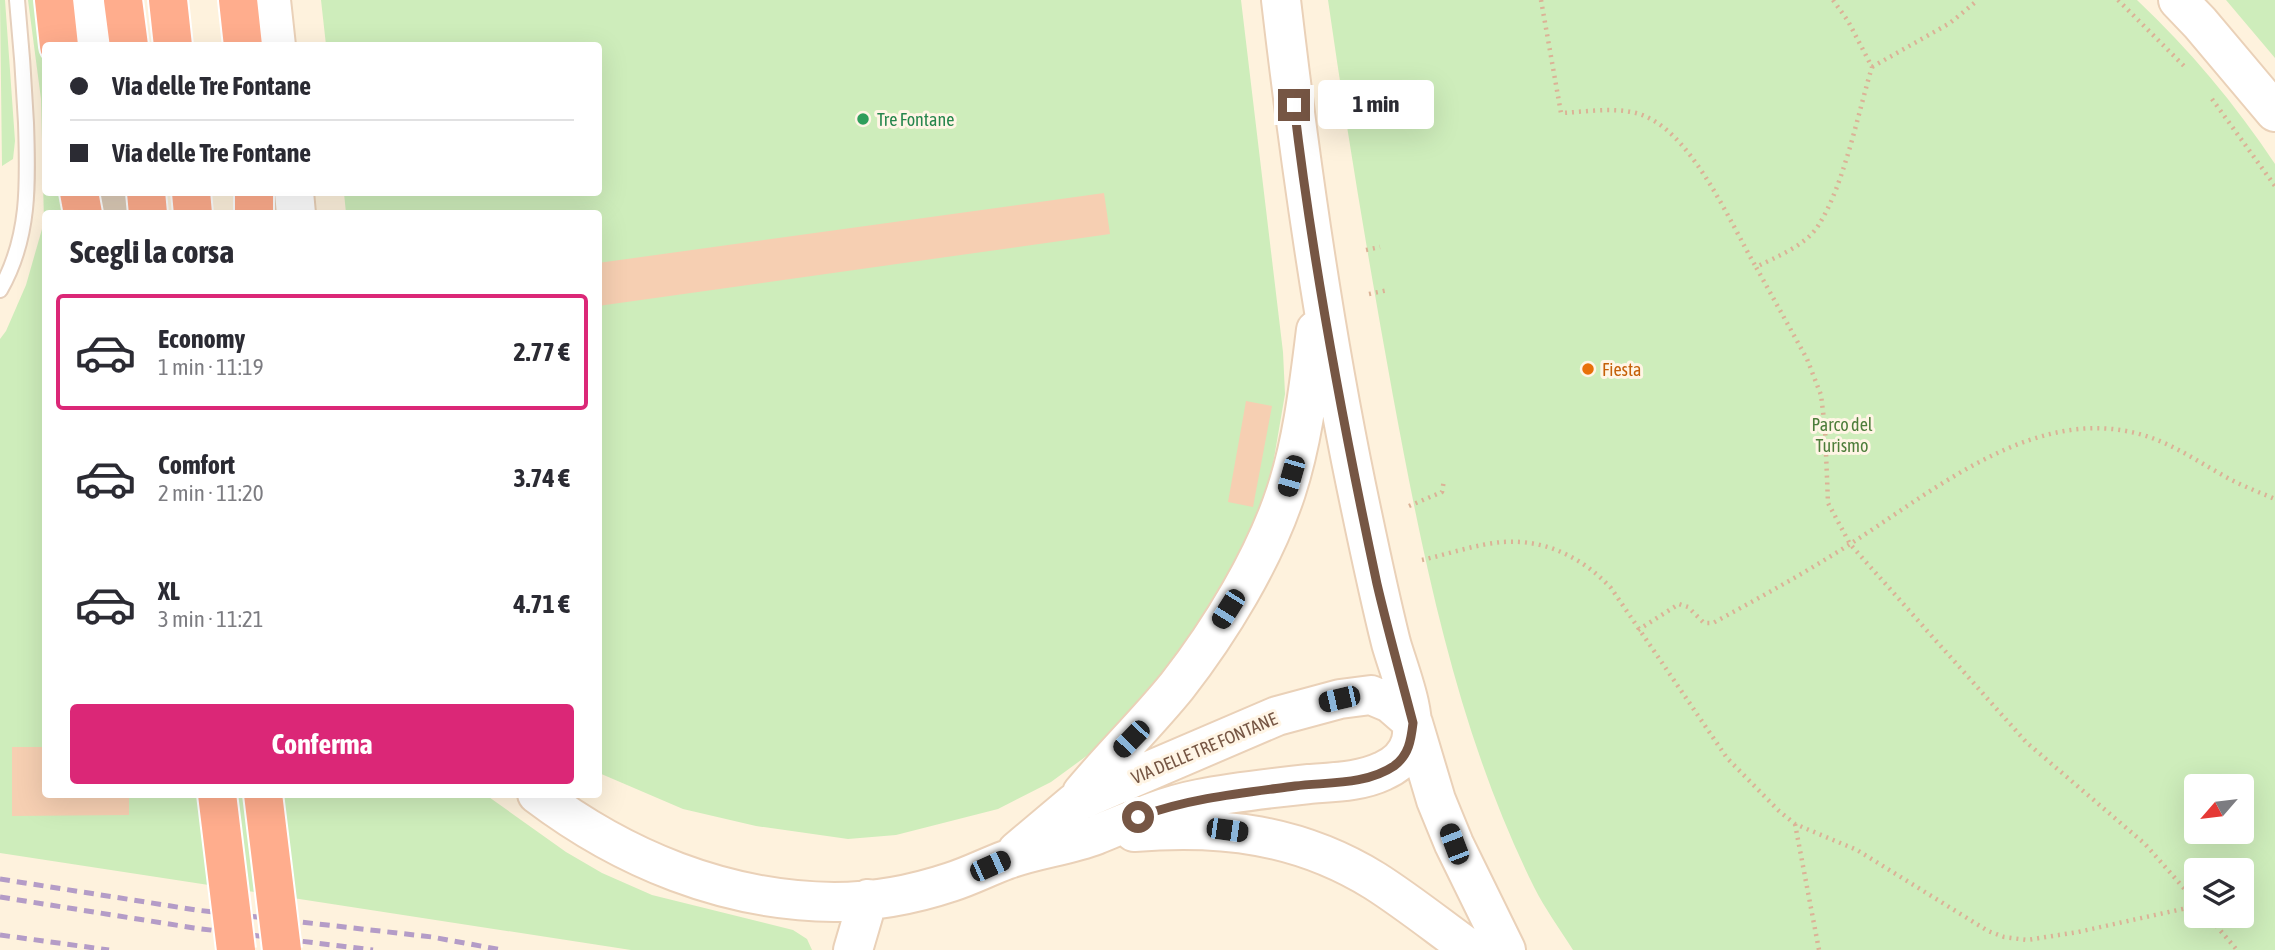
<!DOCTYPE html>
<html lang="it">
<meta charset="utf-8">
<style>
body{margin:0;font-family:"Asap Condensed",sans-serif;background:#f2f2f3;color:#2b2b33;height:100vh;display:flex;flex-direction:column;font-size:26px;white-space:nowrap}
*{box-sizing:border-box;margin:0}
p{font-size:23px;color:#7c7c81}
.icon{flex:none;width:38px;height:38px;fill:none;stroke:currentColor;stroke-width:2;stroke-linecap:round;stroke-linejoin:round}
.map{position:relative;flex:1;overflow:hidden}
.drawer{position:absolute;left:42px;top:210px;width:560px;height:588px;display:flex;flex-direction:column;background:#fff;border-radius:7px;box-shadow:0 7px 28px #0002}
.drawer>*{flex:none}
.banner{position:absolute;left:42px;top:42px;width:560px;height:154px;border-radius:7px;box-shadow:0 7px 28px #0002;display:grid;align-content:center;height:154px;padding:0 28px;background:#fff}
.needle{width:46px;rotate:242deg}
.fabs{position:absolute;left:2184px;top:774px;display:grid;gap:14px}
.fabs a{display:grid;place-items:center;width:70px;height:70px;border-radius:7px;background:#fff;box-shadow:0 7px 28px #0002;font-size:35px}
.end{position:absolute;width:32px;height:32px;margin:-16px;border:9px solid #765644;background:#fff;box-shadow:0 0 0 4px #fff}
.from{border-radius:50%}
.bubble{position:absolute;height:49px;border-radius:7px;background:#fff;box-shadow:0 7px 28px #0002;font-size:23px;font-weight:700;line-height:49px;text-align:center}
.car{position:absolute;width:21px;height:42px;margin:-21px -10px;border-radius:9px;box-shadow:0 0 5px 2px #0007;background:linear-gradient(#222 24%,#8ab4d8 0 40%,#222 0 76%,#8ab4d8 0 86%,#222 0)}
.banner b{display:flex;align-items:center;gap:24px;height:66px;font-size:26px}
.banner b+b{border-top:2px solid #e1e1e2}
.banner i{width:18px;height:18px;background:#2b2b33}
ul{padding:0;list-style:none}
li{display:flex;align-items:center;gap:21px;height:116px;margin:0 14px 10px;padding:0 14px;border:4px solid transparent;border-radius:7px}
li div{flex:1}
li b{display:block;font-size:26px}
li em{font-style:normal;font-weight:700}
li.selected{border-color:#db2777}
li>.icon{width:63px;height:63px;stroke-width:1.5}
h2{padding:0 28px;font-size:32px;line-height:84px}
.button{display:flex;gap:14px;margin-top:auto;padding:14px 28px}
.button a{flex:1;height:80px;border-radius:7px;background:#db2777;color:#fff;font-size:28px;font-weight:700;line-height:80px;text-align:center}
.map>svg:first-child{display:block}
.green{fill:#ceedbb;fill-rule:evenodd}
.building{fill:#f6cfb2}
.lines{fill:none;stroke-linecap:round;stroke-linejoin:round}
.secondary-tunnel{stroke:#dccbb7;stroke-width:38;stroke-dasharray:38 19;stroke-linecap:butt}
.lane-casing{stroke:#e5cfbc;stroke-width:18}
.secondary-casing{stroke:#ead1b8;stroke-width:42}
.highway-casing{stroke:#fff;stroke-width:42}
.path{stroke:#dbb296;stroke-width:4.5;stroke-dasharray:2 5;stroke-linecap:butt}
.lane{stroke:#fff;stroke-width:14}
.secondary{stroke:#fff;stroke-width:38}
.highway{stroke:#ffad8d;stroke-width:38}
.rail{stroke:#b49cc7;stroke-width:5;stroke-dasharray:10 7;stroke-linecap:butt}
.highway-bridge-casing{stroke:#fff;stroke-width:42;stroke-linecap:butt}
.highway-bridge{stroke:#ffad8d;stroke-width:38}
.route{stroke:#765644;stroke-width:9}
.leisure-dot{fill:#2e9e5b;stroke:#fff5e5;stroke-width:2.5}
.food-dot{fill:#e8710a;stroke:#fff5e5;stroke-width:2.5}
.labels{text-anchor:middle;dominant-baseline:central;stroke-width:6;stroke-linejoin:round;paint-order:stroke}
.leisure-label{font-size:18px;fill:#27864d;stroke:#fff5e5;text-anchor:start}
.food-label{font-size:18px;fill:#c56008;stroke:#fff5e5;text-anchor:start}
.park-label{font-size:18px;fill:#4d7d3a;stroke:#fff5e5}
.street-label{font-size:18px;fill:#765644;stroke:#fff5e5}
</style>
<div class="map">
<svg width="2275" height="950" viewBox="0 0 2275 950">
<rect width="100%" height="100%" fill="#fef2dd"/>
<path class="green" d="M0 0H5L15 141 13 159 2 166Z
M28 0H38L46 69V192L65 193 70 213 46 214V794L486 795 566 852 602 873 652 895 793 930 807 939 812 950H631L0 853V339L6 331 26 285 44 222 41 99Z
M321 0H1241L1283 352 1285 394 1273 464 1256 533 1199 632 1107 741 1051 782 998 809 896 835 848 839 756 826 683 809 599 773 598 214 346 213 344 193 598 192V46L326 45Z
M1328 0H2137C2189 49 2236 105 2275 164V950H1573C1560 929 1545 909 1534 887 1458 734 1424 563 1393 396 1369 264 1347 133 1328 0ZM2196 786H2242V831H2196ZM2196 870H2242V915H2196Z
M2226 0H2275V58Z"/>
<path class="building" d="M1104 193 1110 234 598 306V263Z
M1246 401 1272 406 1253 507 1228 502Z
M12 747H46V794H129V815L12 816Z"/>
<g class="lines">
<path class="secondary-tunnel" d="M114 192 118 214"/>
<defs>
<path id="lane" d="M0 290C30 238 28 182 26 123 24 82 21 41 17 0"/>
<path id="secondary" d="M90 0 95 46
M271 0 276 46
M2178 0 2200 23 2275 112
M294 192 296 214
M1082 793C1112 757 1147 723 1177 686 1220 631 1264 559 1286 492 1303 440 1309 385 1316 330
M537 794C623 859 725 901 834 902 872 902 915 894 951 882 970 876 987 867 1006 860 1035 849 1067 846 1096 835 1130 821 1163 806 1199 799 1235 792 1272 788 1309 784 1333 782 1360 782 1383 771 1397 765 1407 756 1411 741 1417 713 1399 671 1391 643 1378 591 1367 538 1356 485 1323 325 1300 163 1281 0
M1134 832C1221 825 1299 834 1375 881 1408 902 1439 927 1471 950
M1017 851 1074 803 1277 716 1340 699 1371 695 1390 703 1413 723 1436 800 1454 844 1506 950
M853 950 868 899"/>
<path id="highway" d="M54 0 59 46
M123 0 129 46
M168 0 173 46
M238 0 243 46
M79 192 83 214
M146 192 148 214
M191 192 193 214
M254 192V214"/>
</defs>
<use href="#lane" class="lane-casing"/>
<use href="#secondary" class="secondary-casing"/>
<use href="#highway" class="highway-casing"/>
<path class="path" d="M1541 0 1561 113C1585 112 1612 107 1636 113 1690 127 1729 221 1756 267
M1833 0 1848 21 1872 67C1858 113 1844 186 1818 226 1805 246 1776 257 1756 267L1807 359 1821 395 1825 428 1828 503 1850 544 2026 742 2145 844 2196 902
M2118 0 2184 66
M1872 67 1950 23 1978 0
M2212 99 2275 186
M1366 250 1380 247
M1369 294 1388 290
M1409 506 1442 492 1444 480
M1422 560C1448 554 1477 544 1503 542 1546 539 1583 558 1611 588L1727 758 1779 811 1795 824 1857 850 1988 931 2004 937 2027 940 2078 932 2196 906
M1638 630 1679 604 1688 607 1704 623H1713C1759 598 1803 574 1847 546 1928 495 2028 409 2131 432 2166 439 2195 460 2226 477 2242 486 2259 492 2275 499
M1795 824 1819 950
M2207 915 2237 950"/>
<use href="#lane" class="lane"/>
<use href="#secondary" class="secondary"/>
<use href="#highway" class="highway"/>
<path class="rail" d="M0 879 196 910 432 937 502 950
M0 897 194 928 373 950
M0 935 109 950"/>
<defs>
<path id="highway-bridge" d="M217 794 236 950
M263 794 282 950"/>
</defs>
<use href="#highway-bridge" class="highway-bridge-casing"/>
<use href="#highway-bridge" class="highway-bridge"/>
</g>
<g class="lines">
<path class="route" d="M1138 817C1190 798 1242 793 1295 786 1327 782 1366 785 1394 766 1409 755 1411 740 1413 723 1401 677 1388 631 1377 584 1343 425 1313 266 1294 105"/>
</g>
<circle class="leisure-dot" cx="863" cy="119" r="7"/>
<circle class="food-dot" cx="1588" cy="369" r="7"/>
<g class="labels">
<g class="leisure-label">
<text x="877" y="119">Tre Fontane</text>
</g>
<g class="food-label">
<text x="1602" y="369">Fiesta</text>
</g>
<g class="park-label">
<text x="1842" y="424">Parco del<tspan x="1842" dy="21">Turismo</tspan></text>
</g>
<g class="street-label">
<text transform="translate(1204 748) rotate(-23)">VIA DELLE TRE FONTANE</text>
</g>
</g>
</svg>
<div class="fabs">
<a><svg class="needle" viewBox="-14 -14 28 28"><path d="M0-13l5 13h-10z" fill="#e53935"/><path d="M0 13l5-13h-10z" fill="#7c7c81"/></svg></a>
<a><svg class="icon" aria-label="layers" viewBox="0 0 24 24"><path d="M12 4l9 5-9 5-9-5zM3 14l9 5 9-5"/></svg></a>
</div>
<i class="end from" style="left:1138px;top:817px"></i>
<i class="end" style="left:1294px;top:105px"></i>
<div class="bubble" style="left:1318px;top:80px;width:116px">1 min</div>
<i class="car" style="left:1291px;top:476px;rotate:196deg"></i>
<i class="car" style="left:1228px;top:609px;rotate:212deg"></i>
<i class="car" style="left:1339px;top:699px;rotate:257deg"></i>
<i class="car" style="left:1131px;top:739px;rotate:224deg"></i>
<i class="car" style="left:1227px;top:830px;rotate:98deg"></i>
<i class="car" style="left:1454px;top:844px;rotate:339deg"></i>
<i class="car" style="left:990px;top:866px;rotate:66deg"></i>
<div class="banner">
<b><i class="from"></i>Via delle Tre Fontane</b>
<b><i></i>Via delle Tre Fontane</b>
</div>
<section class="drawer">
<h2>Scegli la corsa</h2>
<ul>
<li class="selected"><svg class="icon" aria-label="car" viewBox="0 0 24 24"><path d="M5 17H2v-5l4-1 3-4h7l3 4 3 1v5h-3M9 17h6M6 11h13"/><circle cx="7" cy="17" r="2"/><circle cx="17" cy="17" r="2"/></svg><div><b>Economy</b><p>1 min · 11:19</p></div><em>2.77 €</em></li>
<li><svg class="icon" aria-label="car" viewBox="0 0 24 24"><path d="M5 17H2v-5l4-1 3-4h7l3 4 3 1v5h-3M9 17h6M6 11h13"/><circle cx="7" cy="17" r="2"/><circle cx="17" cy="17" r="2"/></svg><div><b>Comfort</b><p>2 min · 11:20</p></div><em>3.74 €</em></li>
<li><svg class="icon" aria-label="car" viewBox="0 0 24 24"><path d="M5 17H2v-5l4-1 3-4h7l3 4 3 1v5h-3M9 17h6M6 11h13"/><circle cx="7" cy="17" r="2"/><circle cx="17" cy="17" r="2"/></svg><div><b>XL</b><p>3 min · 11:21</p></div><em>4.71 €</em></li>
</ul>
<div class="button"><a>Conferma</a></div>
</section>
</div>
